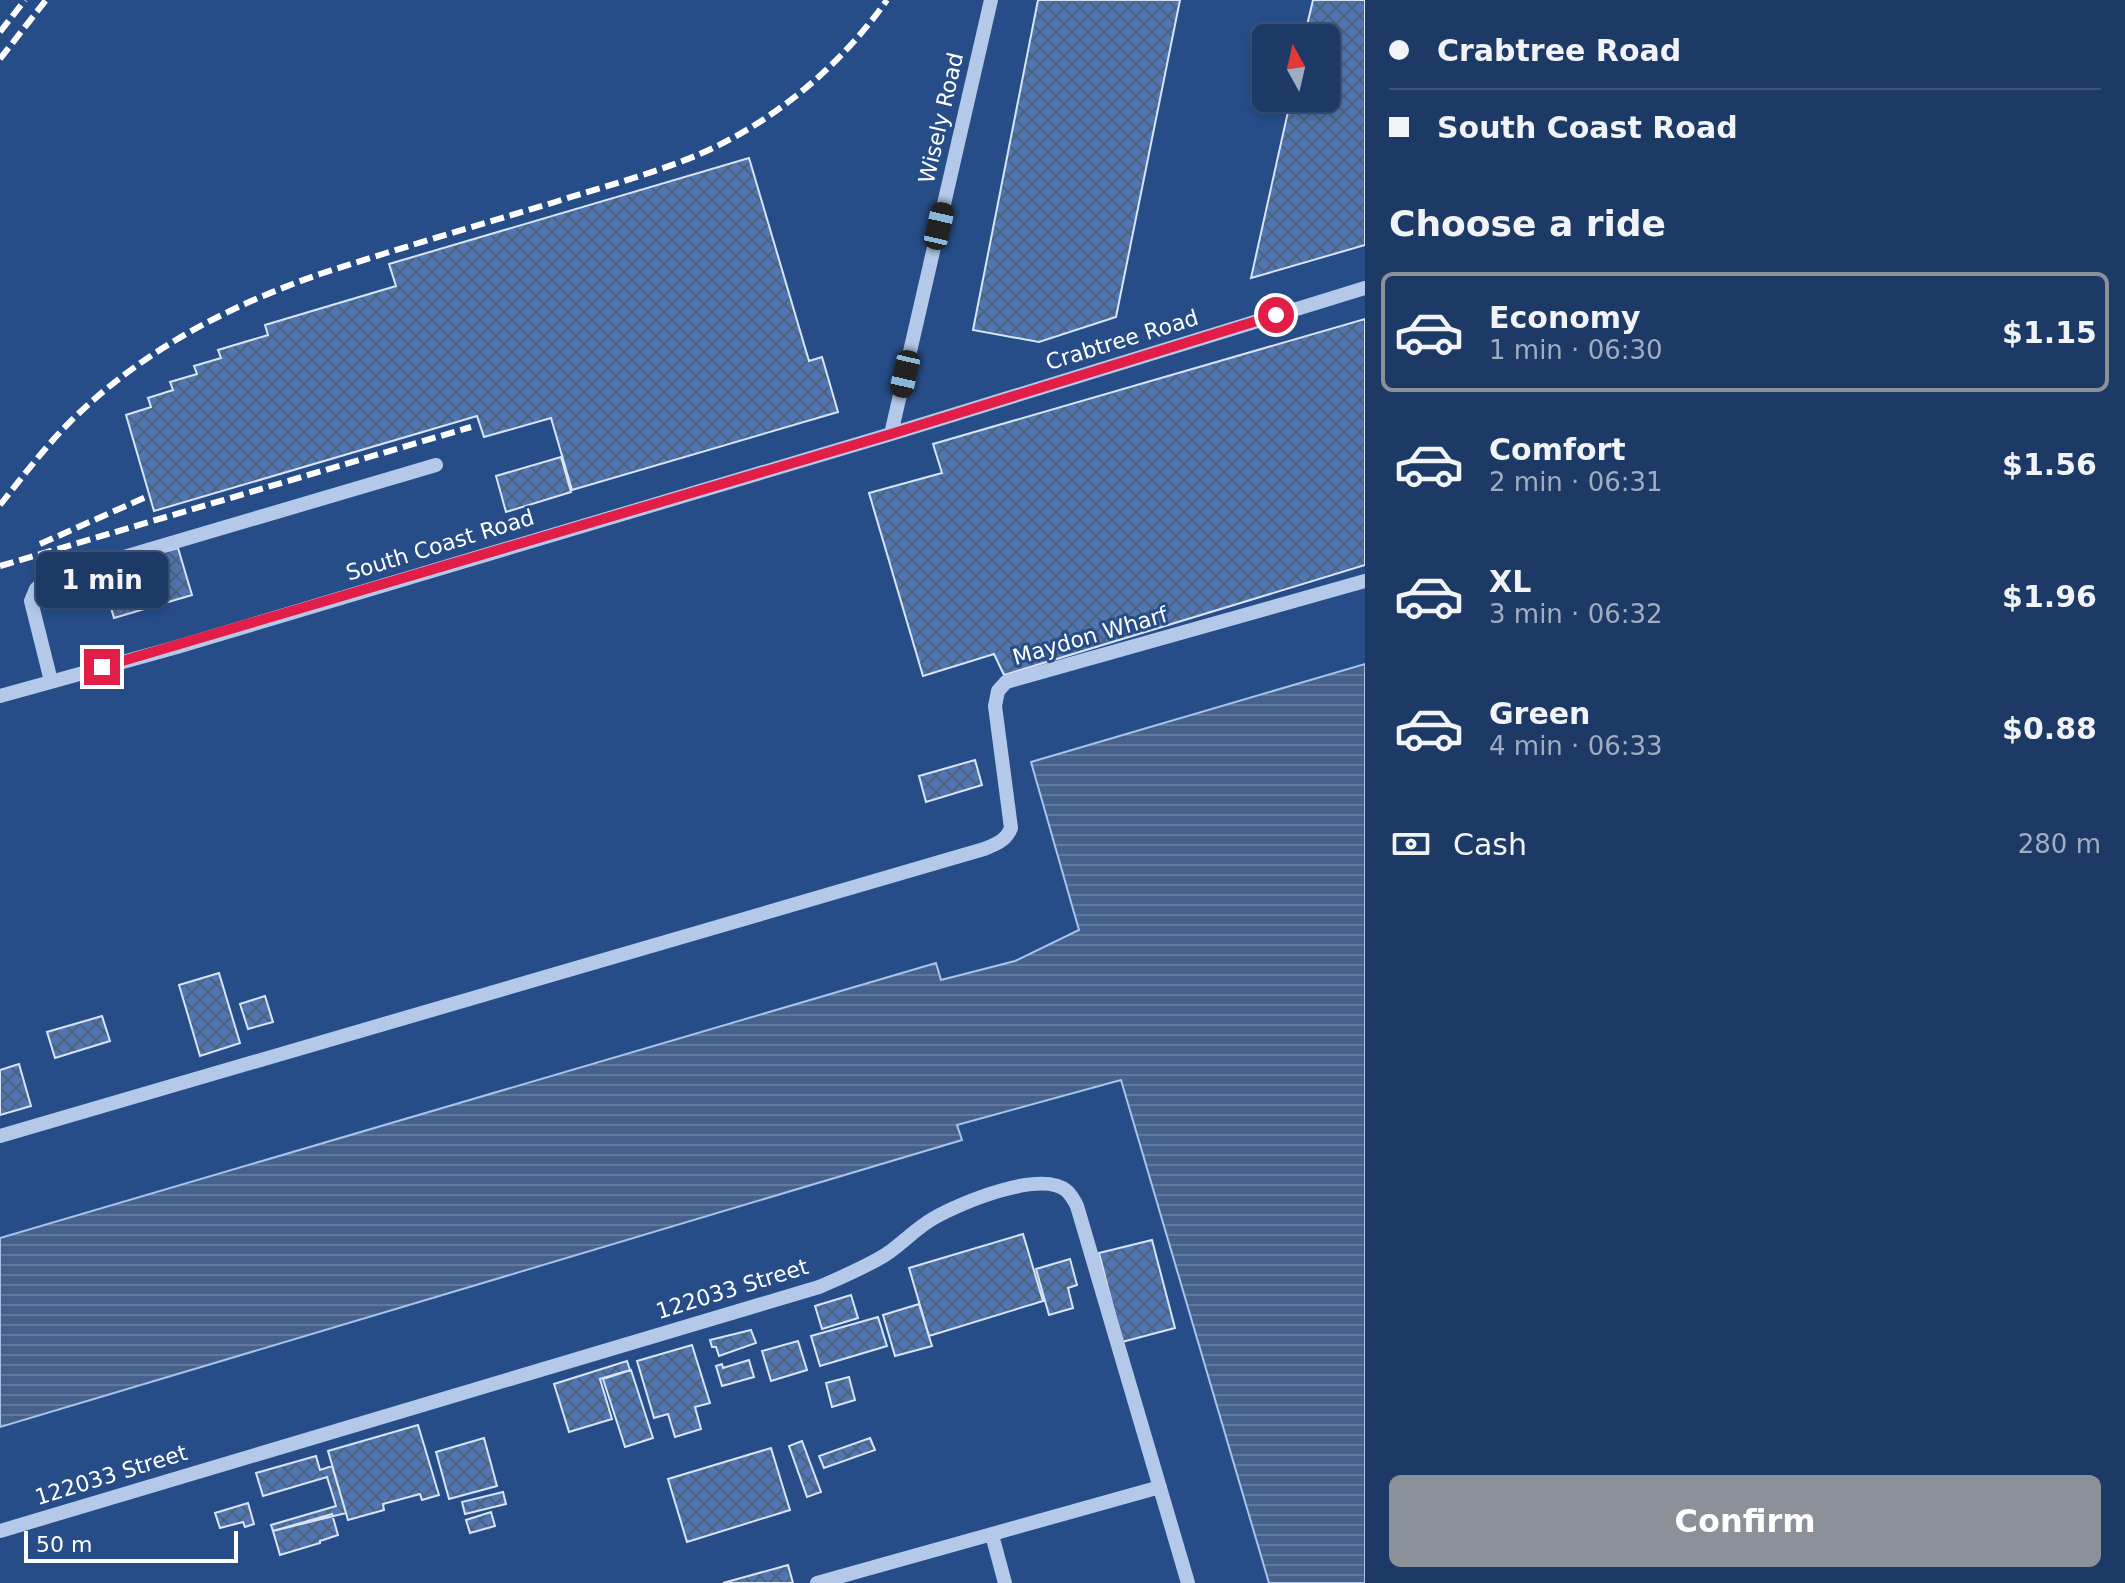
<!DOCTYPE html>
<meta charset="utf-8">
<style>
body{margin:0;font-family:"DejaVu Sans",sans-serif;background:#25416d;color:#f1f3f6;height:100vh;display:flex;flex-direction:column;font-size:30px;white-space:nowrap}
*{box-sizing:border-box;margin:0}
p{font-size:26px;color:#a0adc0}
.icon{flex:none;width:44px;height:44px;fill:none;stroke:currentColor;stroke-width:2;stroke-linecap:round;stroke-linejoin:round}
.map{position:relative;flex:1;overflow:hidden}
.side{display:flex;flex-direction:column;background:#1d3a67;width:760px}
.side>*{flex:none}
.banner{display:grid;align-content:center;height:176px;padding:0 24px;background:#1d3a67}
.needle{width:52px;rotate:352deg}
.buttons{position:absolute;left:1252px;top:24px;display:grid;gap:16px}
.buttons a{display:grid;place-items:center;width:88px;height:88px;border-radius:12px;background:#1d3a67;box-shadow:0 4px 12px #0003,0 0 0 2px #3b547b;font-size:40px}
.scale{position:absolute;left:24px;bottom:20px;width:214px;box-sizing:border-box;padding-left:8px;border:4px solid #fff;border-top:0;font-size:22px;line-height:28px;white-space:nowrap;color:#fff;-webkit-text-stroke:6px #274d89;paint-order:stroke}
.end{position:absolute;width:36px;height:36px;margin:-18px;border:10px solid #e11d48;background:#fff;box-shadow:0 0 0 4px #fff}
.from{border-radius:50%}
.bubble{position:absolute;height:56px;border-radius:12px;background:#1d3a67;box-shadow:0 4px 12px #0003,0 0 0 2px #3b547b;font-size:26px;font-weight:800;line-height:56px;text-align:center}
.car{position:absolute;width:24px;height:48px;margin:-24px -12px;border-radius:10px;box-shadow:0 0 6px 2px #0007;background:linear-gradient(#222 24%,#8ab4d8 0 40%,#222 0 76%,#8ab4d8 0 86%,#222 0)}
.banner b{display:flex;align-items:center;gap:28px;height:76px;font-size:30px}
.banner b+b{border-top:2px solid #3b547b}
.banner i{width:20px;height:20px;background:#f1f3f6}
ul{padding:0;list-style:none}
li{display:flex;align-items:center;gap:24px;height:120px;margin:0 16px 12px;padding:0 8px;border:4px solid transparent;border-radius:12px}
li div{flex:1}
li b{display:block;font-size:30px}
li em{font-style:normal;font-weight:800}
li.current{border-color:#8c9099}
li>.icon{width:72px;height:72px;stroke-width:1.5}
h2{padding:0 24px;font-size:36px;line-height:96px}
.pay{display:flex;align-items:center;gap:20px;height:88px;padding:0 24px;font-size:30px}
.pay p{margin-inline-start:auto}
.primary-button{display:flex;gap:16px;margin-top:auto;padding:16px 24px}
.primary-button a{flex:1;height:92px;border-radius:12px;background:#8c9099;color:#fff;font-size:32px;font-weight:800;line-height:92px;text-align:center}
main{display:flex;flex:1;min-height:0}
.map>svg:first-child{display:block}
.water{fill:url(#water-rules);stroke:#a8c3ea;stroke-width:2}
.building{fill:url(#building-cross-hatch);stroke:#d8e4f7;stroke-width:2}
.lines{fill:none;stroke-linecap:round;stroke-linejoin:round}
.minor{stroke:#b4c9e9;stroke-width:14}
.rail{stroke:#fff;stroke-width:6;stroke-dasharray:14 6;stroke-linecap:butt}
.route{stroke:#e11d48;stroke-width:10}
.labels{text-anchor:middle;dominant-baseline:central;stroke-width:6;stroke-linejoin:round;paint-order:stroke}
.street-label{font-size:22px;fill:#fff;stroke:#274d89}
</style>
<main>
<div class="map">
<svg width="1365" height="1583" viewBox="0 0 1365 1583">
<defs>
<pattern id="water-rules" width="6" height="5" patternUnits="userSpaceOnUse" patternTransform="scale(2)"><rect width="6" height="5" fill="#46618c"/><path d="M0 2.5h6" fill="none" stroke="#62799d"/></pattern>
<pattern id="building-cross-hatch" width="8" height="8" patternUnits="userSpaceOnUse" patternTransform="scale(2)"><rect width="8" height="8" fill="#4f76b1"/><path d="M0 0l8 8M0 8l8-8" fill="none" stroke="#4e617e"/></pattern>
</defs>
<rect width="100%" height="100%" fill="#274d89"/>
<path class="water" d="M1365 664V1583H1269L1121 1080 957 1125 962 1140 0 1427V1238L936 963 941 980 1015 961 1079 930 1031 762Z"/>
<path class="building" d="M1038 0H1180L1116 317 1039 342 973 330Z
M1313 0H1365V245L1251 278 1291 98H1326V38H1304Z
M749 158 809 361 822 357 838 412 572 490 551 418 484 437 477 416 154 511 126 415 151 407 148 398 173 390 170 382 197 374 194 366 221 358 218 350 268 335 265 325 396 286 389 264Z
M1365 319V565L1004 675 994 654 923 676 869 493 942 473 933 444Z
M561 457 571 492 506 512 496 476Z
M178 548 192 595 114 618 100 570Z
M975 760 982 785 926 802 919 776Z
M219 973 240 1043 200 1056 179 985Z
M265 996 273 1022 248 1029 240 1004Z
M102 1016 110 1041 55 1058 47 1032Z
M19 1064 31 1106 0 1115V1070Z
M1023 1234 1043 1301 929 1336 909 1268Z
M1152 1240 1175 1328 1122 1342 1099 1253Z
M1070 1259 1077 1285 1068 1288 1073 1308 1049 1315 1036 1269Z
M851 1295 858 1318 822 1329 815 1306Z
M919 1304 932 1346 895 1356 883 1315Z
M878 1317 887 1346 820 1366 811 1336Z
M751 1330 756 1343 719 1356 716 1347H712L710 1340Z
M798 1341 807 1370 771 1381 762 1351Z
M692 1345 710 1403 695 1407 701 1429 675 1437 668 1414 654 1418 637 1361Z
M749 1360 754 1377 722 1386 716 1366 722 1364 723 1368Z
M627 1361 630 1370 600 1379 612 1419 569 1432 554 1384Z
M631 1370 653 1438 625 1447 603 1379Z
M849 1377 855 1400 832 1407 826 1383Z
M418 1425 439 1495 422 1500 420 1494 383 1504 384 1510 348 1520 328 1451Z
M484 1438 497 1486 449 1499 436 1452Z
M870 1438 875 1450 824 1468 819 1456Z
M802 1441 821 1492 807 1497 789 1446Z
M771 1448 790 1510 687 1542 668 1479Z
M316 1456 320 1470 332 1466 346 1513 273 1531 271 1525 336 1506 327 1477 263 1496 256 1473Z
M503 1492 506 1504 465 1514 462 1502Z
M248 1503 254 1524 245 1527 243 1522 220 1528 215 1513Z
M491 1512 495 1526 470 1533 466 1520Z
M332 1514 338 1535 320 1541V1543L280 1555 273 1531Z
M788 1565 793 1583H723Z"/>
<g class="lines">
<path class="minor" d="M891 434 991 0
M51 681 31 601 36 589 46 580 436 465
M0 696 177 647 891 434 1365 288
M0 1136 984 849C996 844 1006 841 1011 828L995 706 998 691 1006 682 1365 581
M0 1531 819 1287C842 1277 864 1268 885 1255 902 1244 916 1228 934 1218 960 1203 1041 1169 1067 1191 1071 1195 1075 1202 1077 1206L1188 1583
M992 1535 1005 1583
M817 1583 1160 1487"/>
<path class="rail" d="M0 32 25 0
M0 59 46 0
M0 505C24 475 47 444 75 417 145 349 229 306 320 274 397 249 475 226 552 203 595 189 638 178 680 162 763 131 836 72 887 0
M40 544 146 497
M0 566 471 427"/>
</g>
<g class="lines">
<path class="route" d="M102 667 891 434 1276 315"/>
</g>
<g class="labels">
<g class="street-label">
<text transform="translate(941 118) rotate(-77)">Wisely Road</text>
<text transform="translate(1122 340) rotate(-17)">Crabtree Road</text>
<text transform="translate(440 545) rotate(-17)">South Coast Road</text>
<text transform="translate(1090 636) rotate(-16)">Maydon Wharf</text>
<text transform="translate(732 1289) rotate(-17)">122033 Street</text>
<text transform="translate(111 1475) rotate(-17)">122033 Street</text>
</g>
</g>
</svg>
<div class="buttons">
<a><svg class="needle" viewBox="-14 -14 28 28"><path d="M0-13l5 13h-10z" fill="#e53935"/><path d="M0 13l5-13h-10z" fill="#a0adc0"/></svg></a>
</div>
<div class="scale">50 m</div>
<i class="end from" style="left:1276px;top:315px"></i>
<i class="end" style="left:102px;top:667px"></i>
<div class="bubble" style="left:36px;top:552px;width:132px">1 min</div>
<i class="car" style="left:939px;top:226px;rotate:13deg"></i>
<i class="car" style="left:905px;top:374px;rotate:193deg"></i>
</div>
<section class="side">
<div class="banner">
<b><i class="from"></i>Crabtree Road</b>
<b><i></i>South Coast Road</b>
</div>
<h2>Choose a ride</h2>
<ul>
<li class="current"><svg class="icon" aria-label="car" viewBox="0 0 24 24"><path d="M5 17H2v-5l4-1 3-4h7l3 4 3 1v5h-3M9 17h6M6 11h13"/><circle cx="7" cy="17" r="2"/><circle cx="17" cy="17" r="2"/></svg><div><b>Economy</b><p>1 min · 06:30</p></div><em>$1.15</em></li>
<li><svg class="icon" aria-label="car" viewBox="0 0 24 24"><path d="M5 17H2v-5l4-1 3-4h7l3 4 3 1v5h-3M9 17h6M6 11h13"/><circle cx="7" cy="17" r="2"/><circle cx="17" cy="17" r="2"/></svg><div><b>Comfort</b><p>2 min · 06:31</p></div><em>$1.56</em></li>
<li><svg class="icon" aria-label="car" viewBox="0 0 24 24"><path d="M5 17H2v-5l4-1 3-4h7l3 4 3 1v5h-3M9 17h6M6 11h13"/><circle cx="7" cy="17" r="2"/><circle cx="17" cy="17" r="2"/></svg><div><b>XL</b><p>3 min · 06:32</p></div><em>$1.96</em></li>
<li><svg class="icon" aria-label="car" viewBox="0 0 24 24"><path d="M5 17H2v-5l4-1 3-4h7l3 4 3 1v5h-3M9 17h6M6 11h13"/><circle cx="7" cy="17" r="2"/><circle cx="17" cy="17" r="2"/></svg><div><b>Green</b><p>4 min · 06:33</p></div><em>$0.88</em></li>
</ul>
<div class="pay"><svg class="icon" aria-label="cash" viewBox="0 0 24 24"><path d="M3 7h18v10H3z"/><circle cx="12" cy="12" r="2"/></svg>Cash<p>280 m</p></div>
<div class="primary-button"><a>Confirm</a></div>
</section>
</main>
